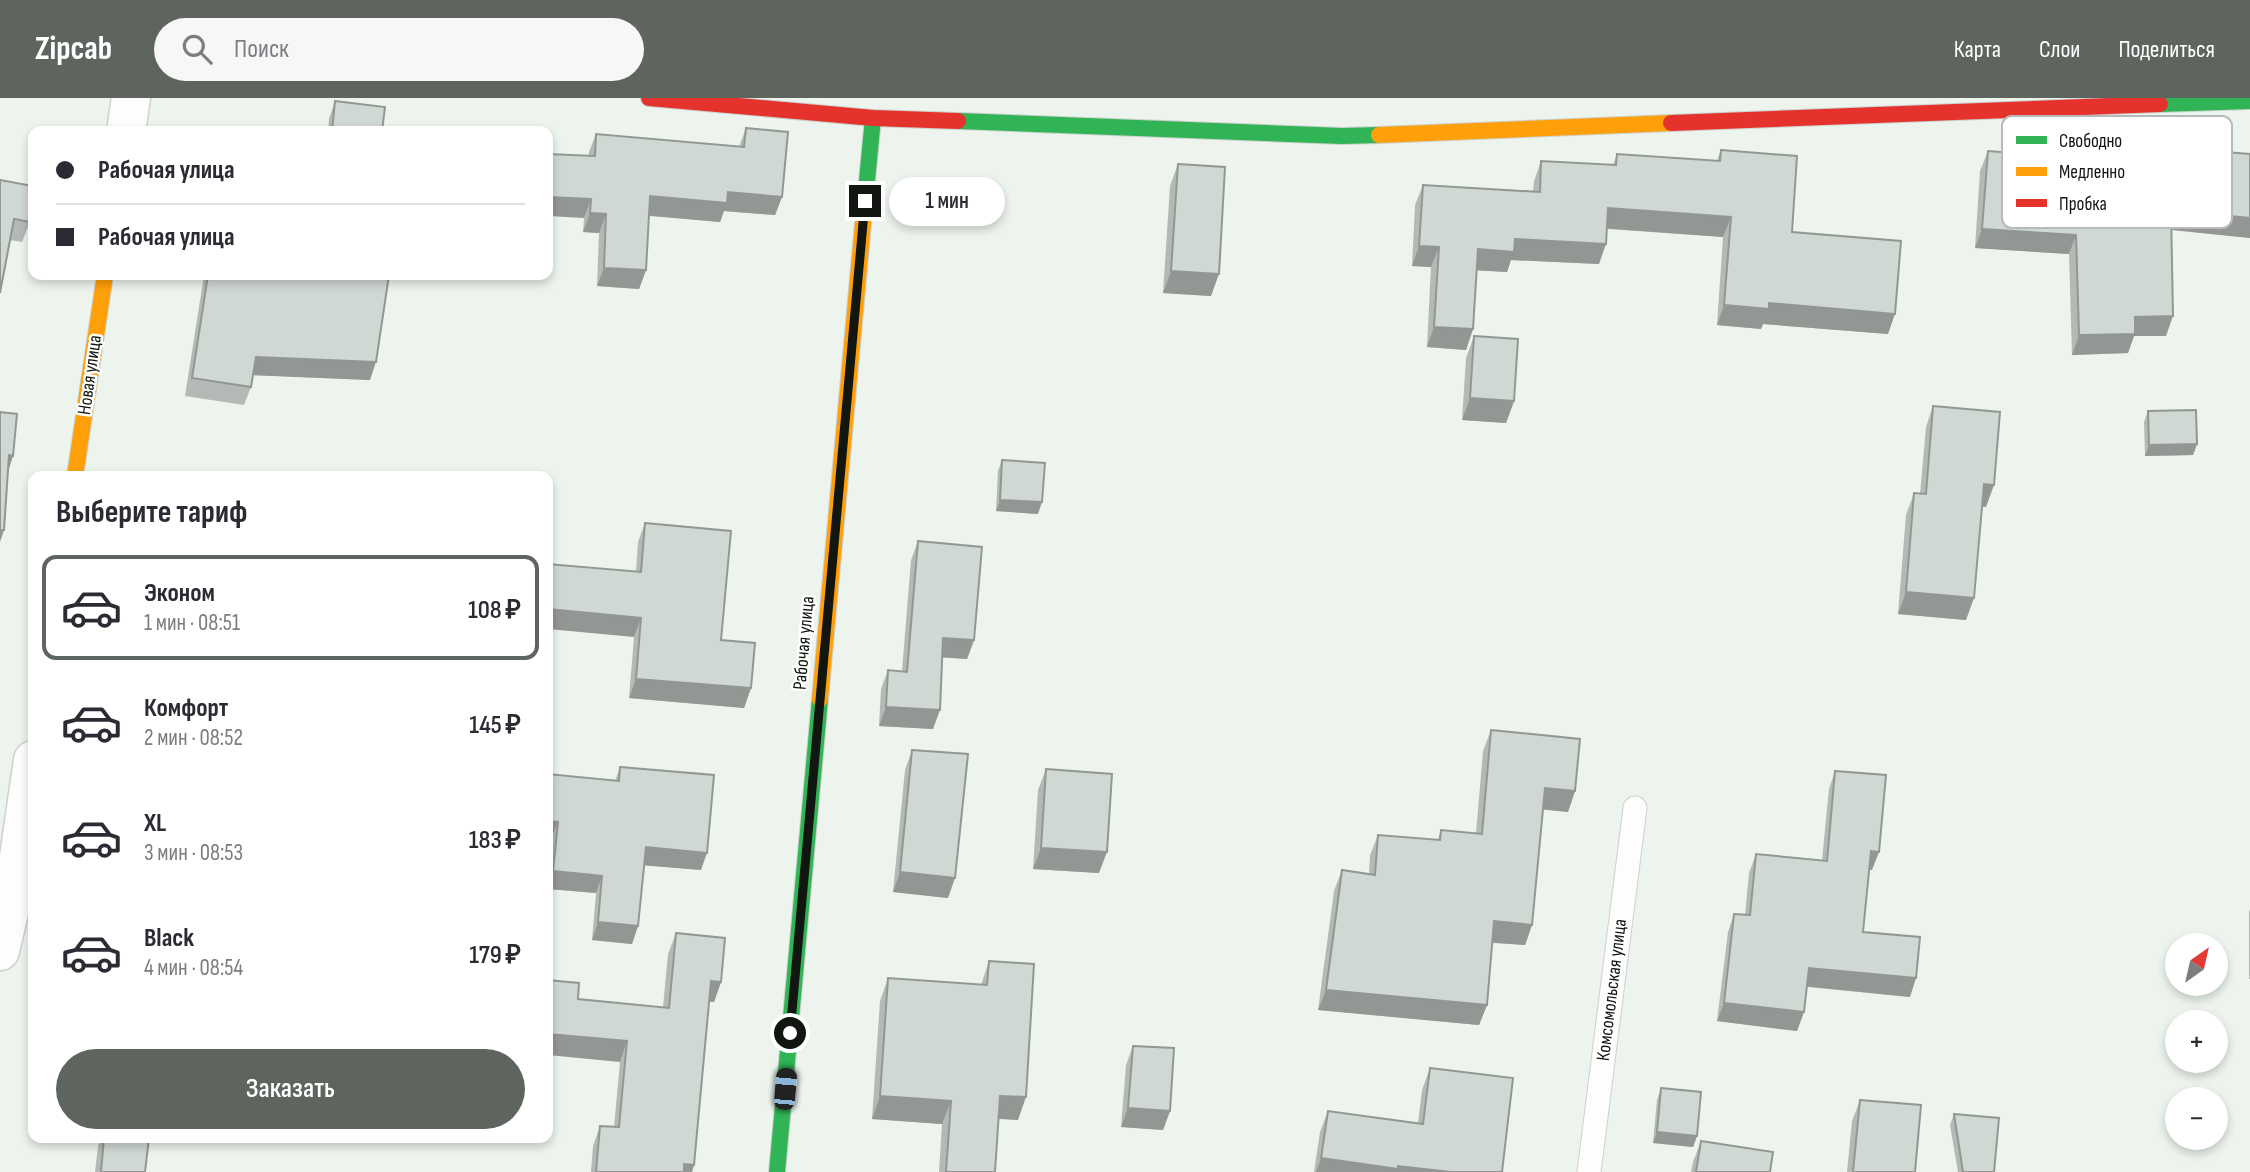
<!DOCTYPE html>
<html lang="ru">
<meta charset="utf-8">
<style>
body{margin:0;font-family:"Sofia Sans Condensed",sans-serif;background:#f7f7f7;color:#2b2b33;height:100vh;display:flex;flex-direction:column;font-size:26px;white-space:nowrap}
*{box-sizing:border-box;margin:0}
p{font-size:23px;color:#7c7c81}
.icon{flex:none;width:38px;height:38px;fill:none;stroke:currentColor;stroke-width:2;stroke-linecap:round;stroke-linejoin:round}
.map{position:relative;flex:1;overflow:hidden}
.side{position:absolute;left:28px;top:373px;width:525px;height:672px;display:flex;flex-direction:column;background:#fff;border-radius:14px;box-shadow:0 4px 10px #0003}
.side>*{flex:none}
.hud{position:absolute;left:28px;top:28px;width:525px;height:154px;border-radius:14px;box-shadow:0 4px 10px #0003;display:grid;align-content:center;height:154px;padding:0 28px;background:#fff}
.needle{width:46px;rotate:34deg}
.controls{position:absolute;left:2165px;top:835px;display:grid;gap:14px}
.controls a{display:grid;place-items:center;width:63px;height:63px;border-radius:50%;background:#fff;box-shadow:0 4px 10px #0003;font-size:35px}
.end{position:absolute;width:32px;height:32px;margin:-16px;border:9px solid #111611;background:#fff;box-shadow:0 0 0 4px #fff}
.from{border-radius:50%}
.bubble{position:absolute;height:49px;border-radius:24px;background:#fff;box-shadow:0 4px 10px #0003;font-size:23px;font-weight:600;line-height:49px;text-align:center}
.car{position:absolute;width:21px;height:42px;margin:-21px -10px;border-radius:9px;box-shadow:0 0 5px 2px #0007;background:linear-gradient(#222 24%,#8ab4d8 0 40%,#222 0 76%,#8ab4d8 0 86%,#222 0)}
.hud b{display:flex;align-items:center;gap:24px;height:66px;font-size:26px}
.hud b+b{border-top:2px solid #e1e1e2}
.hud i{width:18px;height:18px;background:#2b2b33}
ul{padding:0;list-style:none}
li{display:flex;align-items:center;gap:21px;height:105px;margin:0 14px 10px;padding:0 14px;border:4px solid transparent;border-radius:14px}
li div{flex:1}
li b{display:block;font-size:26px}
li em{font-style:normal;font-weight:600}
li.on{border-color:#5e645e}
li>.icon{width:63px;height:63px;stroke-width:1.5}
h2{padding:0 28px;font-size:32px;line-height:84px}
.action{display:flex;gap:14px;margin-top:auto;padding:14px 28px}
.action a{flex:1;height:80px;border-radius:42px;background:#5e645e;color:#fff;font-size:28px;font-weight:600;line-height:80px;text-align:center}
header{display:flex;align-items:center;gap:42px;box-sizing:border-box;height:98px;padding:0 35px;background:#5e645e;color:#fff}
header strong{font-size:33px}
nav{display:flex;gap:38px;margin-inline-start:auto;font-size:24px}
.search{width:490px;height:63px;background:#f7f7f7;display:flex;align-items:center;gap:18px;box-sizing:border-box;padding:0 24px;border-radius:38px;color:#7c7c81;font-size:26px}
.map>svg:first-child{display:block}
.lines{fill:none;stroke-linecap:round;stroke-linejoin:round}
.lane-casing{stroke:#ccd1cc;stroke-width:25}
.street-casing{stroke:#ccd1cc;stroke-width:41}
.fast-casing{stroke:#ccd1cc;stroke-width:18}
.slow-casing{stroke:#ccd1cc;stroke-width:18}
.jam-casing{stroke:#ccd1cc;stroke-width:18}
.lane{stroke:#fcfdfc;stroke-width:23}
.street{stroke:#fcfdfc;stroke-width:38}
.fast{stroke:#30b455;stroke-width:16}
.slow{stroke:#ff9f0a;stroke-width:16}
.jam{stroke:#e5322d;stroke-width:16}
.wall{fill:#b3bab5}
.shaded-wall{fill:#929794}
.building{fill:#d0d8d3;stroke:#929794;stroke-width:2}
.route{stroke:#111611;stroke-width:9}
.labels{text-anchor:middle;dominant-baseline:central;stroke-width:5;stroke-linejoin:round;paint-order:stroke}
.street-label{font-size:19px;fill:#111611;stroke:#fff}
.key{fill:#fff;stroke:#b8b9b8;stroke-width:2}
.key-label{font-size:19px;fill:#111611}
</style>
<header>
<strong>Zipcab</strong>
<div class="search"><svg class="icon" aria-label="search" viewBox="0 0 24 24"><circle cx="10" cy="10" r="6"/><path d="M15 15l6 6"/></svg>Поиск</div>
<nav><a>Карта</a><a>Слои</a><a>Поделиться</a></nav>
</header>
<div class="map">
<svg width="2250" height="1074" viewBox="0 0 2250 1074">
<rect width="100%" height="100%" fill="#ecf4ed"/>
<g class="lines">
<defs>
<path id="lane" d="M1589 1074 1635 710"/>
<path id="street" d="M126 33 131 0
M0 853 14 793 33 662"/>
<path id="fast" d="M2160 6 2250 3
M958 23 1342 38 1379 37
M864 114 873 20
M777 1074 820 601"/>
<path id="slow" d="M1379 37 1671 25
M75 378 105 177
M820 601 864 114"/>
<path id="jam" d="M649 0 873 20 958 23
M1671 25 2160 6"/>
</defs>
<use href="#lane" class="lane-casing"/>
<use href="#street" class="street-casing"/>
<use href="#fast" class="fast-casing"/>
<use href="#slow" class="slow-casing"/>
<use href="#jam" class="jam-casing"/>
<use href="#lane" class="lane"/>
<use href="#street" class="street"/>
<use href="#fast" class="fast"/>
<use href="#slow" class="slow"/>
<use href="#jam" class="jam"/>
</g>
<path class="wall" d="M335 3 382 33H328L329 21Z
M746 30 782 99 775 117 724 113 720 124 649 118 646 172 639 191 597 188 599 135 583 134 589 54 596 36 739 49Z
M2106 39 2164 49 2250 56V140L2171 132 2166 238H2134L2128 255 2072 257 2069 156 1975 150 1980 73 1988 53 2099 61Z
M1721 52 1792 134 1888 236 1763 226 1761 231 1717 227 1723 139 1607 131 1599 166 1511 162 1507 174 1477 172 1473 231 1466 252 1427 249 1431 169 1412 168 1415 107 1423 87 1533 93 1534 83 1541 63 1613 67 1617 56 1717 63Z
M1178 66 1211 198 1163 195 1170 88Z
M0 82 30 124 22 144 10 142Z
M204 177H389L370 282 253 277 251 289 244 307 185 298Z
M1474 238 1514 303 1506 325 1462 322 1466 260Z
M1933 308 1986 409 1982 408 1966 522 1898 516 1906 417 1914 395 1920 396 1926 329Z
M2148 313 2197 346 2193 357 2145 358 2144 324Z
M1002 362 1038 416 996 413 998 373Z
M645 425 751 590 744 610 629 600 634 539 636 473 638 444Z
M918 443 974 542 967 561 942 559 933 631 879 628 881 591 888 572 902 573 911 462Z
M1491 632 1575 693 1568 714 1543 711 1532 827 1525 847 1492 845 1487 907 1479 927 1318 912 1334 793 1342 772 1369 776 1370 757 1378 737 1438 742 1441 732 1476 735 1483 653Z
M912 652 948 800 893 794 905 672Z
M620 669 701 772 644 767 638 828 632 846 592 842 596 795 548 791 551 741 548 676 615 683Z
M1046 671 1099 775 1033 771 1038 692Z
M1835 673 1872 772H1869L1863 834 1910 899 1807 889 1804 914 1797 933 1717 923 1728 834 1734 816 1745 817 1749 775 1756 756 1822 762 1829 691Z
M2250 811V881H2249V814Z
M676 835 721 884 714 904H709L692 1074H591L593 1048 600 1028 614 1029 620 964 578 901 663 909 668 856Z
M989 863 1018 1022 998 1021 995 1074H939L942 1026 872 1021 880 903 888 880 981 887Z
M1133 948 1170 1013 1163 1032 1121 1029 1126 967Z
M1430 970 1502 1074H1314L1320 1034 1328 1013 1418 1025 1422 992Z
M1661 990 1697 1038 1693 1049 1653 1045 1657 1002Z
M1860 1002 1915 1074H1847L1852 1023Z
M1954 1016 1994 1074H1958L1950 1027Z
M101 1040H149L145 1074H95L98 1048Z
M1701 1043 1770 1074H1691L1693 1064Z"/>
<path class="shaded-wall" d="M728 94 782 99 775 117 724 113 720 124 643 117 650 98Z
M548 99 591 101 584 120 548 118Z
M1608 110 1731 119 1723 139 1601 130Z
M2171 112 2250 120V140L2164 131Z
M590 115 606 116 599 135 583 134Z
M1982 131 2076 137 2069 156 1975 150Z
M1515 141 1606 146 1599 166 1511 162 1507 174 1470 172 1478 151Z
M1419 148 1439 149 1431 169 1412 168Z
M604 170 646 172 639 191 597 188Z
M1171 173 1219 176 1211 198 1163 195Z
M1769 205 1895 216 1888 236 1763 226 1761 231 1717 227 1724 207Z
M2173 218 2166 238H2134L2128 255 2072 257 2079 237 2135 219Z
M1434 229 1473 231 1466 252 1427 249Z
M256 259 376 264 370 282 249 277Z
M1470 300 1514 303 1506 325 1462 322Z
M2197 346 2193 357 2145 358 2149 347Z
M9 357 13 358 8 374Z
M1984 386 1994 387 1986 409 1976 408Z
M1000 402 1042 404 1038 416 996 413Z
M0 432H4L0 444Z
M1906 494 1974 500 1966 522 1898 516Z
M548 511 641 520 634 539 548 531Z
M943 540 974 542 967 561 936 559Z
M636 581 751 590 744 610 629 600Z
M886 609 940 612 933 631 879 628Z
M1545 690 1575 693 1568 714 1537 711Z
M548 723 558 724 551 741H548Z
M646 749 707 755 701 772 640 767Z
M1041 750 1107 754 1099 775 1033 771Z
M1871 753 1879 754 1872 772H1864Z
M553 773 602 778 596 795 548 791Z
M900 774 955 780 948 800 893 794Z
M1494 823 1532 827 1525 847 1486 844Z
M598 824 638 828 632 846 592 842Z
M1809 870 1916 880 1910 899 1803 888Z
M711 883 721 884 714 904 703 903Z
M1326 892 1487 907 1479 927 1318 912Z
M1724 905 1804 914 1797 933 1717 923Z
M548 936 627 943 620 964 548 957Z
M880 998 951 1003 942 1026 872 1021Z
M1000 998 1026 999 1018 1022 991 1020Z
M1128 1010 1170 1013 1163 1032 1121 1029Z
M1657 1034 1697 1038 1693 1049 1653 1045Z
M1321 1060 1398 1068 1451 1074H1316Z
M684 1066 694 1067 692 1074H681Z"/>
<path class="building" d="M335 3 385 9 382 33H332Z
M746 30 788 34 782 99 728 94 727 105 650 98 646 172 604 170 606 116 590 115 591 101 548 99V56L595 58 596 36 744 49Z
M2106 39 2164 40V49L2250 56V120L2171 112 2173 218 2135 219V236L2079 237 2076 137 1982 131 1988 53 2106 62Z
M1721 52 1797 58 1792 134 1901 143 1895 216 1769 205V211L1724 207 1731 119 1608 110 1606 146 1515 141 1514 154 1478 151 1473 231 1434 229 1439 149 1419 148 1423 87 1540 94 1541 63 1616 67 1617 56 1720 63Z
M1178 66 1225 69 1219 176 1171 173Z
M0 82 33 88V106L30 124 14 121 0 195Z
M208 177H389L376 264 256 259 251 289 192 280Z
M1474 238 1518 241 1514 303 1470 300Z
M1933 308 2000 314 1994 387 1984 386 1974 500 1906 494 1914 395 1926 396Z
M2196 312 2197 346 2149 347 2148 313Z
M0 314 17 316 13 358 9 357 4 432H0Z
M1002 362 1045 365 1042 404 1000 402Z
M645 425 731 433 721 542 755 545 751 590 636 581 641 520 548 511V466L641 474Z
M918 443 982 449 974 542 943 540 940 612 886 609 888 572 907 574Z
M1491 632 1580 641 1575 693 1545 690 1532 827 1494 823 1487 907 1326 892 1342 772 1375 777 1378 737 1440 742 1441 732 1482 736Z
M912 652 968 656 955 780 900 774Z
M620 669 714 677 707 755 646 749 638 828 598 824 602 778 553 773 558 724 548 723V676L619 683Z
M1046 671 1112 676 1107 754 1041 750Z
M1835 673 1886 677 1879 754 1871 753 1863 834 1920 839 1916 880 1809 870 1804 914 1724 905 1734 816 1750 817 1756 756 1827 763Z
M676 835 725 840 721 884 711 883 694 1067 684 1066V1074H596L600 1028 619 1029 627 943 548 936V882L579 885 578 901 669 910Z
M989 863 1034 866 1026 999 1000 998 995 1074H946L951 1003 880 998 888 880 987 887Z
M1133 948 1174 950 1170 1013 1128 1010Z
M1430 970 1513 980 1502 1074H1451L1398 1068V1071L1321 1060 1328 1013 1423 1026Z
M1661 990 1701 994 1697 1038 1657 1034Z
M1860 1002 1921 1007 1915 1074H1853Z
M1954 1016 1999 1020 1994 1074H1963Z
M104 1040H149L145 1074H101Z
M1701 1043 1773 1054 1770 1074H1696Z"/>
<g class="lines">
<path class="route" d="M790 935 865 103"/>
</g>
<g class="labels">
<g class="street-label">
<text transform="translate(90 277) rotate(-82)">Новая улица</text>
<text transform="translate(804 545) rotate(-85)">Рабочая улица</text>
<text transform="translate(1612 892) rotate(-83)">Комсомольская улица</text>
</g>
</g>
<rect x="2002" y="18" width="230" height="112" rx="10" class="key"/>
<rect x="2016" y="38" width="31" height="8" fill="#30b455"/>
<rect x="2016" y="69" width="31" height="9" fill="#ff9f0a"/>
<rect x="2016" y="101" width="31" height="8" fill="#e5322d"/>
<g class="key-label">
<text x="2059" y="49">Свободно</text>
<text x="2059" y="80">Медленно</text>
<text x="2059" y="112">Пробка</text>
</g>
</svg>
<div class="controls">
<a><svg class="needle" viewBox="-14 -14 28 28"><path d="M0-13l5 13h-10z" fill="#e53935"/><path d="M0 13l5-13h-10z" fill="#7c7c81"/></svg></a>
<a>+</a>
<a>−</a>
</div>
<i class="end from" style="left:790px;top:935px"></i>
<i class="end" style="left:865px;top:103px"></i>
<div class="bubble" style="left:889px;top:79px;width:116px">1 мин</div>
<i class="car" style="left:785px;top:991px;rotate:5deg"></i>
<div class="hud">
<b><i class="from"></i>Рабочая улица</b>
<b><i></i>Рабочая улица</b>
</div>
<section class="side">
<h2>Выберите тариф</h2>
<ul>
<li class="on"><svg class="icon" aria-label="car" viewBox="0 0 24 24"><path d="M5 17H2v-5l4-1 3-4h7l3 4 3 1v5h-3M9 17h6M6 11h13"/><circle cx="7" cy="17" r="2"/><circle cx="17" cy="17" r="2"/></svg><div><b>Эконом</b><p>1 мин · 08:51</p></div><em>108 ₽</em></li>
<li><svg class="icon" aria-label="car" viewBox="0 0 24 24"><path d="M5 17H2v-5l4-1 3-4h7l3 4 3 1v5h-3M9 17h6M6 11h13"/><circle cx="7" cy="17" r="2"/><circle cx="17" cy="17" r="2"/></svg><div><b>Комфорт</b><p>2 мин · 08:52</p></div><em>145 ₽</em></li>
<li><svg class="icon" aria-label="car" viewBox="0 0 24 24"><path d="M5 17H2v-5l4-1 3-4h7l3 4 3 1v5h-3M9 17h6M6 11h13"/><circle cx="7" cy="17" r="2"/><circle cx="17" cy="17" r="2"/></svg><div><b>XL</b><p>3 мин · 08:53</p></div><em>183 ₽</em></li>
<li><svg class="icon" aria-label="car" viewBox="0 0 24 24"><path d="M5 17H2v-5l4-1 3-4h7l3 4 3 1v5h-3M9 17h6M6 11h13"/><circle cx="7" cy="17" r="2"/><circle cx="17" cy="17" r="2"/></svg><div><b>Black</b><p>4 мин · 08:54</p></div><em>179 ₽</em></li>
</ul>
<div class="action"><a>Заказать</a></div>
</section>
</div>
